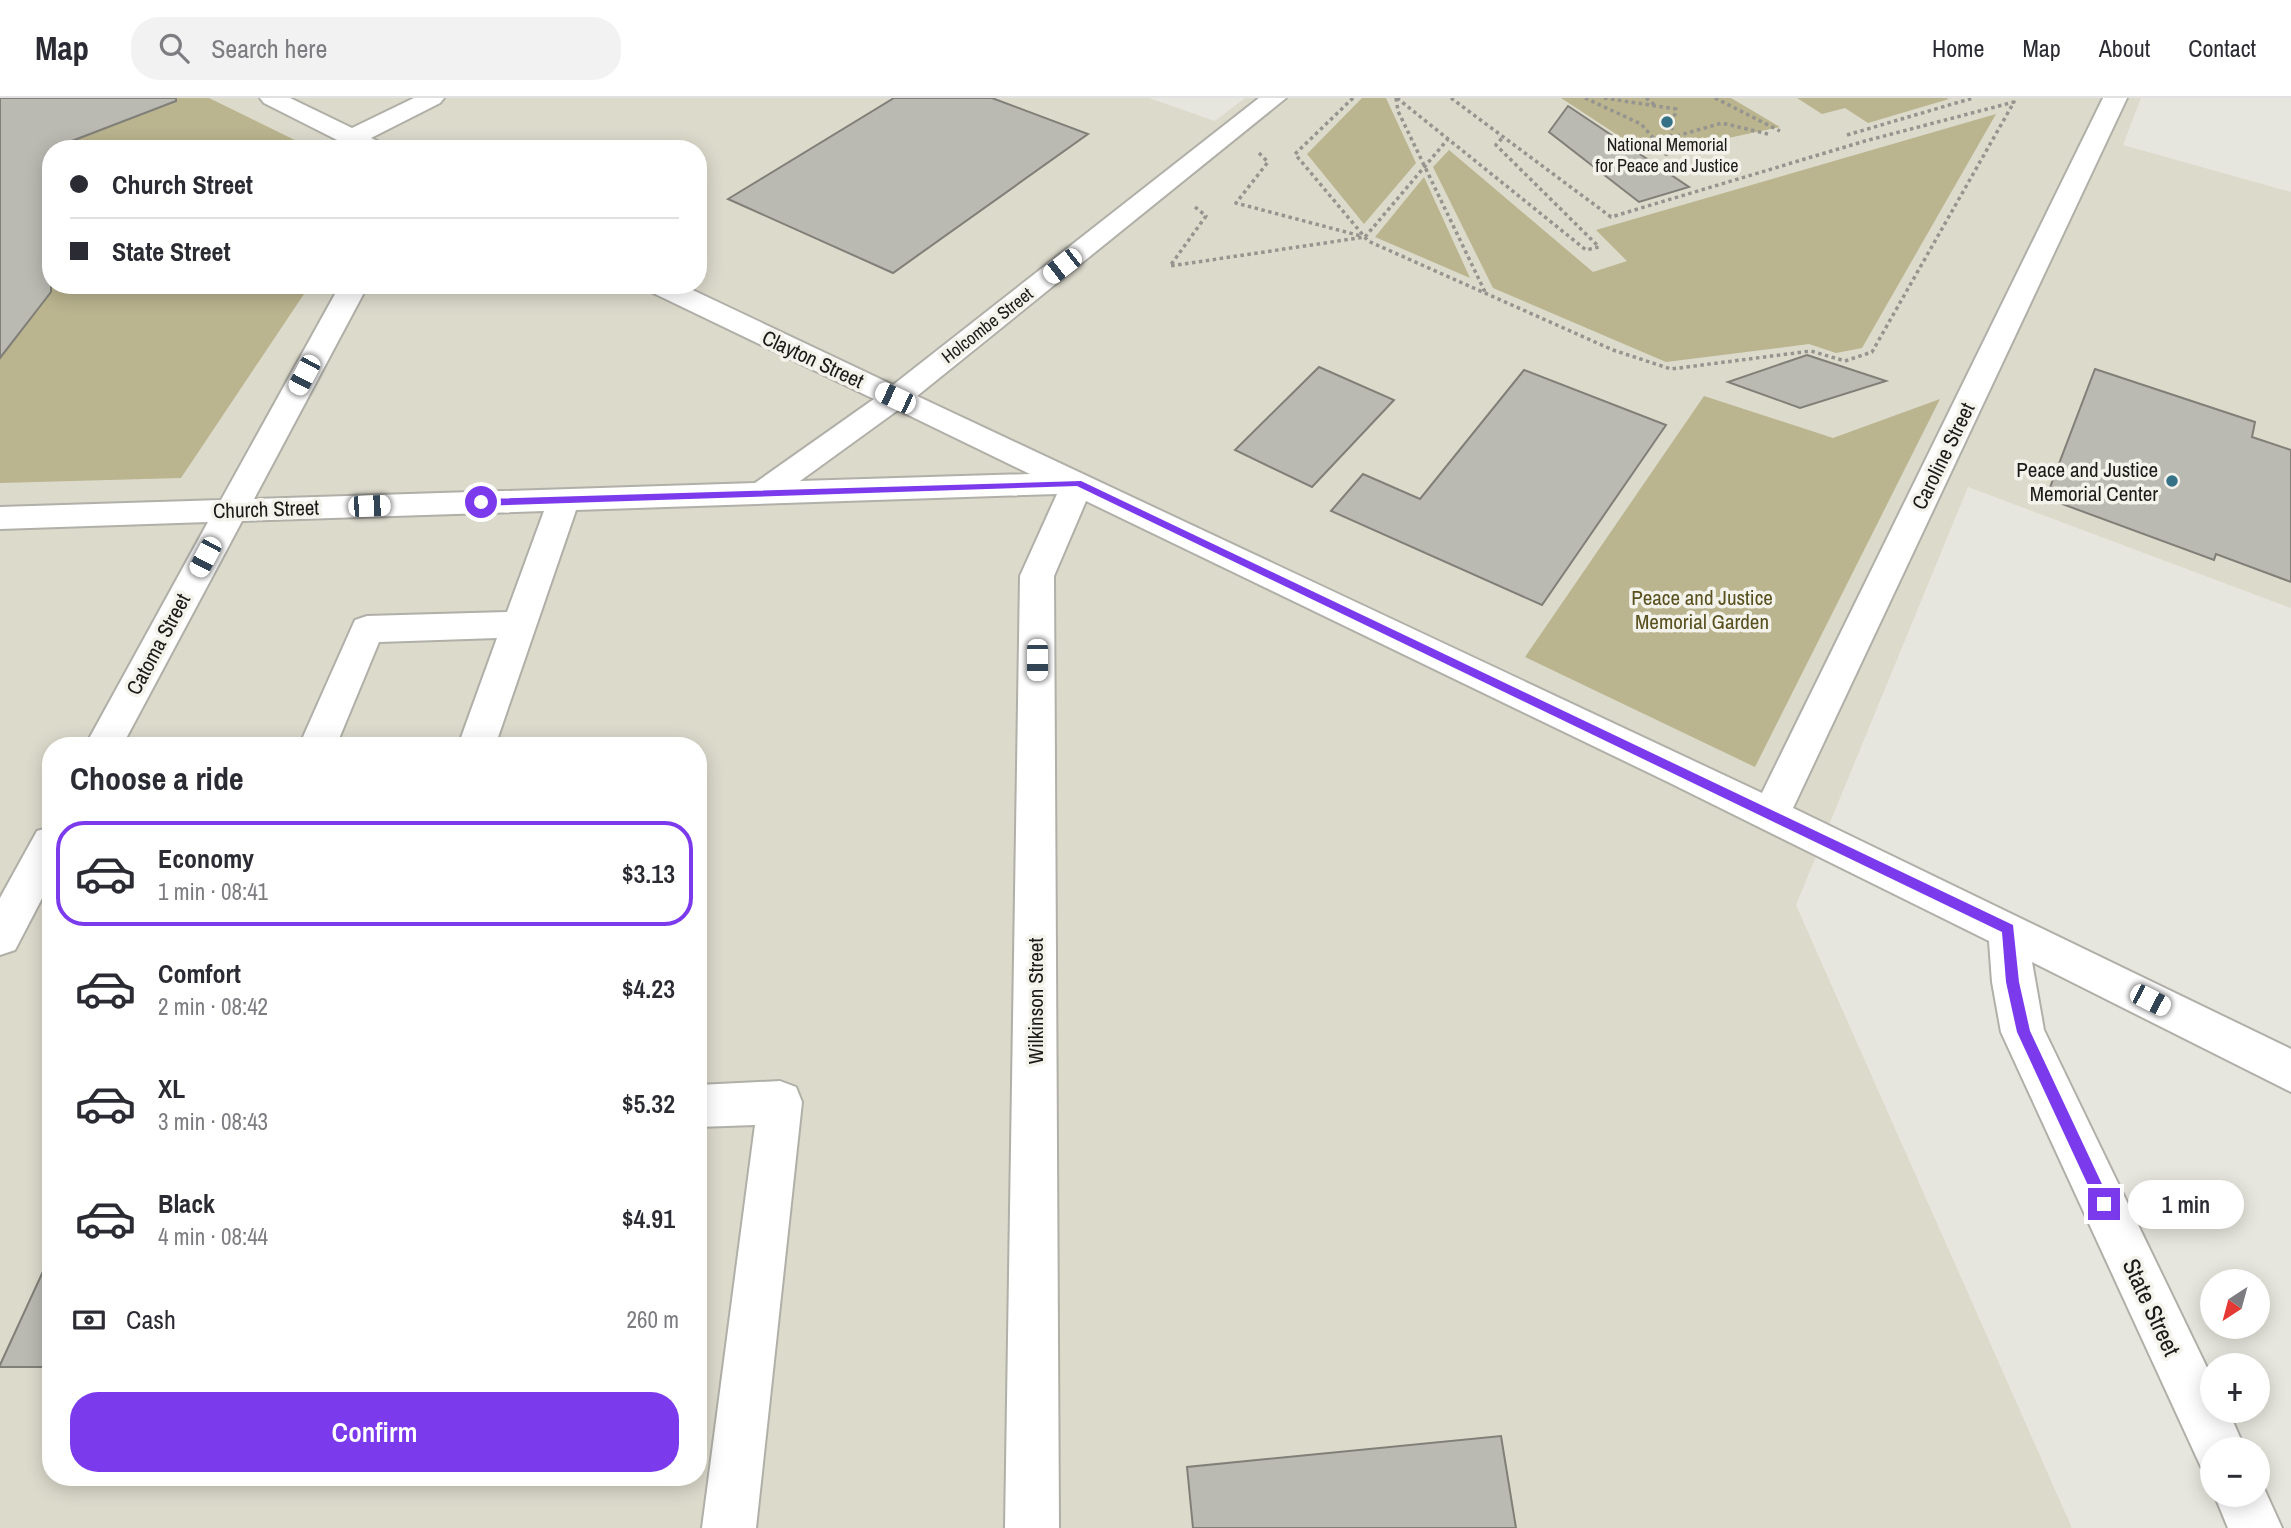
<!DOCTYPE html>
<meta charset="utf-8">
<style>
body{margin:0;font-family:"Archivo Narrow",sans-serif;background:#f2f2f3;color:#2b2b33;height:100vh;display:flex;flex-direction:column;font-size:26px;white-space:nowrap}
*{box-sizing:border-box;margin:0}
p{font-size:23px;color:#7c7c81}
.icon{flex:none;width:38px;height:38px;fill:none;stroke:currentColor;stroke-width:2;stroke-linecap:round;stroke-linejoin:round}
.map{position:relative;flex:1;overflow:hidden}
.drawer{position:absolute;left:42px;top:639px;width:665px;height:749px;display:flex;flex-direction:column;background:#fff;border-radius:28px;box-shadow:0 4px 18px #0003}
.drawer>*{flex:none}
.top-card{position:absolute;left:42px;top:42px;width:665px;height:154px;border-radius:28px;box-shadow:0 4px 18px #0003;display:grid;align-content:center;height:154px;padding:0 28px;background:#fff}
.needle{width:46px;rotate:216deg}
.buttons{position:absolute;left:2200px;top:1171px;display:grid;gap:14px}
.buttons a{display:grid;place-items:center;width:70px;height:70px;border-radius:50%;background:#fff;box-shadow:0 4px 18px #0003;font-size:35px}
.end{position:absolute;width:32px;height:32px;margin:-16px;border:9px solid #7c3aed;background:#fff;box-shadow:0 0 0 4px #fff}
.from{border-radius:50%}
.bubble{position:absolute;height:49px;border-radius:24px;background:#fff;box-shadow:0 4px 18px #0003;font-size:23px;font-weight:600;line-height:49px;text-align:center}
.car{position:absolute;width:21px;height:42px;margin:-21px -10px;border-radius:9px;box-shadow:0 0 5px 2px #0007;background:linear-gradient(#fff 24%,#345 0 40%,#fff 0 76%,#345 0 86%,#fff 0)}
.top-card b{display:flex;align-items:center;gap:24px;height:66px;font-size:26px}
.top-card b+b{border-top:2px solid #e1e1e2}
.top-card i{width:18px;height:18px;background:#2b2b33}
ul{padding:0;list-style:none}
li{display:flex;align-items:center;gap:21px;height:105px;margin:0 14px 10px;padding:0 14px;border:4px solid transparent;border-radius:28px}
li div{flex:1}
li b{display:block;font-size:26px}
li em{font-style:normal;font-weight:600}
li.current{border-color:#7c3aed}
li>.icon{width:63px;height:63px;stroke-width:1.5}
h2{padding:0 28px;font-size:32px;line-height:84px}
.pay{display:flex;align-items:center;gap:18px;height:77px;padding:0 28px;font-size:26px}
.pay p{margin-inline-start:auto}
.cta{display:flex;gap:14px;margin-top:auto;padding:14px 28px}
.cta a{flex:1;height:80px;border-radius:28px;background:#7c3aed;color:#fff;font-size:28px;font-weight:600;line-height:80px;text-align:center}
header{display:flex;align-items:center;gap:42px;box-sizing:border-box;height:98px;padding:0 35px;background:#fff;border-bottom:2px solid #e1e1e2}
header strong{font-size:33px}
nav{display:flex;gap:38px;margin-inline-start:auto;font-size:24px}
.search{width:490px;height:63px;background:#f2f2f3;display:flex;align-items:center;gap:18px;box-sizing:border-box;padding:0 24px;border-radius:28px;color:#7c7c81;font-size:26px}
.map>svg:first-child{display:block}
.built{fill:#dcdacb;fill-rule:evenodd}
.green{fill:#bab48f}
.building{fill:#bab9b2;stroke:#807f78;stroke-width:2}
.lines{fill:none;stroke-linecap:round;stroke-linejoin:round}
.minor-casing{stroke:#b0afa8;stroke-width:4}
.path{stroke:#95948e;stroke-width:3.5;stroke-dasharray:3.5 3.5;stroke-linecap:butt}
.minor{fill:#fff;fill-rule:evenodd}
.route{fill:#7c3aed}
.poi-dot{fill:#357288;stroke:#f4f3eb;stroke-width:2.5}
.labels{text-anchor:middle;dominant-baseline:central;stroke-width:7;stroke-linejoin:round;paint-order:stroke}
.far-poi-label{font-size:18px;fill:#1c1b19;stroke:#f4f3eb}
.far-street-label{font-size:18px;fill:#1c1b19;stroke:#f4f3eb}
.street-label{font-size:21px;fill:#1c1b19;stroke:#f4f3eb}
.poi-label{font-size:21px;fill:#1c1b19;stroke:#f4f3eb;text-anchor:end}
.park-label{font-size:21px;fill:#58501f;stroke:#f4f3eb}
.near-street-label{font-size:24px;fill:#1c1b19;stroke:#f4f3eb}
</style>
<header>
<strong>Map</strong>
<div class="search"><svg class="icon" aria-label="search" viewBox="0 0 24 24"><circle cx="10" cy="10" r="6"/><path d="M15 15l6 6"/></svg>Search here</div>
<nav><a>Home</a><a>Map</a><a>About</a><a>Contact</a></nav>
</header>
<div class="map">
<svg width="2291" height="1430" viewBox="0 0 2291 1430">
<rect width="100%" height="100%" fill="#e7e6de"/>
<path class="built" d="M0 0H1149L1215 23 1245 0H2141L2123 47 2291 94V510L1968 389 1796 807 2072 1430H0ZM51 51H698V187H51ZM51 648H698V1379H51Z"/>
<path class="green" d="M0 0H209L313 51H51V187H310L181 380 0 385Z
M1362 0H1386L1416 65 1364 126 1307 56Z
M1561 0H1731L1780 29 1648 57Z
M1797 0H1946L1949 1 1868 25 1845 10 1822 16Z
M1996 16 1862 250 1836 255 1809 246 1666 264 1493 190 1433 69 1449 52 1593 174 1627 163 1596 132Z
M1424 79 1470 180 1375 139Z
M1704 298 1833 340 1940 301 1755 669 1525 559Z"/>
<path class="building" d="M0 0H176V3L51 51V194L0 260Z
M894 0H992L1088 36 893 175 728 101Z
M1568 8 1689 89 1639 104 1549 34Z
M1807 257 1886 283 1800 310 1728 284Z
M1319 269 1394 302 1312 389 1235 352Z
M2095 271 2255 324 2252 339 2291 352V484L2216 456 2214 462 2046 400Z
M1524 272 1666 327 1542 507 1331 413 1363 376 1420 401Z
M51 1156V1269H0V1267Z
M1501 1338 1516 1430H1193L1187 1369Z"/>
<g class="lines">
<defs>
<path id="minor" d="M260 0H290L352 30 414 0H444L440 5 371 40 384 46 387 51H355L264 5Z
M1259 0H1286L917 298 1762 695 2103 0H2127L1793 710 2291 951V994L2032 864 2044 932 2212 1280V1312H2228L2245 1351H2212V1374L2201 1369 2001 934 1992 884 1989 843 1668 684 1086 403 1054 478 1059 1430H1005L1020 478 1057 396 576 412 495 648H458L497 540 379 544 336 648H299L355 522 367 518 507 514 544 413 242 423 122 648H85L208 424 0 431V409L221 402 340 187H368L254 401 755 385 874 301 649 193 645 187H682L893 287ZM898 312 1030 376 800 383Z
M51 729V783L15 852 0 857V800L37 733Z
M780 983 796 989 802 1004 756 1430H702L755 1027 698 1029V987Z
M2258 1377 2282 1430H2228L2214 1396H2258Z"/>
</defs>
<use href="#minor" class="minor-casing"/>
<path class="path" d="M1353 0 1295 56 1368 143 1613 252 1671 271 1811 253 1845 263 1872 254 2014 4 1865 43 1611 119 1451 0
M1396 0 1398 13 1486 196
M1397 0 1586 152 1599 149 1496 47 1503 39
M1585 0 1641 26 1666 54
M1604 0 1676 11 1666 58
M1646 0 1656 8
M1715 0 1780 33
M1847 37 1973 0
M1670 40 1722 25 1768 36
M1259 55 1268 64 1236 105 1361 138
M1195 109 1206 118 1170 168 1365 139 1448 41"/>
<use href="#minor" class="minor"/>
</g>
<path class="route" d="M1081 383 2013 827 2019 884 2030 933 2109 1101V1111H2099L2017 934 2006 884 2002 834 1077 388 481 408 476 404 481 401Z"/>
<g class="poi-dot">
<circle cx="1667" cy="24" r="7"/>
<circle cx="2172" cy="383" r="7"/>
</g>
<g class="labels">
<g class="far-poi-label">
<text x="1667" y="46">National Memorial<tspan x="1667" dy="21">for Peace and Justice</tspan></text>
</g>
<g class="far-street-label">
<text transform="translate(987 227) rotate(-38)">Holcombe Street</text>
</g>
<g class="street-label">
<text transform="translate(813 261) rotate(25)">Clayton Street</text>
<text transform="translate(1943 358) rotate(-64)">Caroline Street</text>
<text transform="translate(266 411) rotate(-2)">Church Street</text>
<text transform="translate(158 546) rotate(-62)">Catoma Street</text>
<text transform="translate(1035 903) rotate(-90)">Wilkinson Street</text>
</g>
<g class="poi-label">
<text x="2158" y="371">Peace and Justice<tspan x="2158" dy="24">Memorial Center</tspan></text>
</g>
<g class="park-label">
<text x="1702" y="499">Peace and Justice<tspan x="1702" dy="24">Memorial Garden</tspan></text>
</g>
<g class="near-street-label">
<text transform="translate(2152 1209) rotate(65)">State Street</text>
</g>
</g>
</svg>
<div class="buttons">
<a><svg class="needle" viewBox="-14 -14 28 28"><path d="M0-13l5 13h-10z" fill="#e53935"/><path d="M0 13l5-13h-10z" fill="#7c7c81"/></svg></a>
<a>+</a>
<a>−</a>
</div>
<i class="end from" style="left:481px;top:404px"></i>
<i class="end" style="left:2104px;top:1106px"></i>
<div class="bubble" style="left:2128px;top:1082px;width:116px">1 min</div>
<i class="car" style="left:1062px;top:168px;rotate:232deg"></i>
<i class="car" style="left:304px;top:277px;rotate:208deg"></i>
<i class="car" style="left:895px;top:300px;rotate:295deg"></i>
<i class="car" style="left:369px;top:408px;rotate:88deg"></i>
<i class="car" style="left:205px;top:459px;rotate:208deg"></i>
<i class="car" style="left:1037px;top:562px;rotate:180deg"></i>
<i class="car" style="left:2150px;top:902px;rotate:117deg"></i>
<div class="top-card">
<b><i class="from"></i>Church Street</b>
<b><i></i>State Street</b>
</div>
<section class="drawer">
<h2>Choose a ride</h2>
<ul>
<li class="current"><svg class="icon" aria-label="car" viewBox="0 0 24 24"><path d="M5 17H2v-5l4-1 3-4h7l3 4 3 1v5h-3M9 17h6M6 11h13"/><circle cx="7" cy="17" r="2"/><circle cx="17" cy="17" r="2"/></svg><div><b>Economy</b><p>1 min · 08:41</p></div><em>$3.13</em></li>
<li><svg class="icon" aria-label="car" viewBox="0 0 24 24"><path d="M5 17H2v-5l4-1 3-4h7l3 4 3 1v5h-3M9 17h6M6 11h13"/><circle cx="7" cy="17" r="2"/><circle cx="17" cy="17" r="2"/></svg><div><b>Comfort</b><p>2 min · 08:42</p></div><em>$4.23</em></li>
<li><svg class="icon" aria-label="car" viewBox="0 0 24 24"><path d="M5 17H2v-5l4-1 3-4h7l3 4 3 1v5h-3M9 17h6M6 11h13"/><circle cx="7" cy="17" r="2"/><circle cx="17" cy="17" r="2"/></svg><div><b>XL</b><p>3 min · 08:43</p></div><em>$5.32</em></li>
<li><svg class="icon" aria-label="car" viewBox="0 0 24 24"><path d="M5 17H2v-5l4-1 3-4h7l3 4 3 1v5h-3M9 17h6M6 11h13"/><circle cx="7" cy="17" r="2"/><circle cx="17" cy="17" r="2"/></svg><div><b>Black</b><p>4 min · 08:44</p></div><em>$4.91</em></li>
</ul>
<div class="pay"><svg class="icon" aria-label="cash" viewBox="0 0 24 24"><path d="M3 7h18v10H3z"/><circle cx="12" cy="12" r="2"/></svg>Cash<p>260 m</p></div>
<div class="cta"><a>Confirm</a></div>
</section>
</div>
